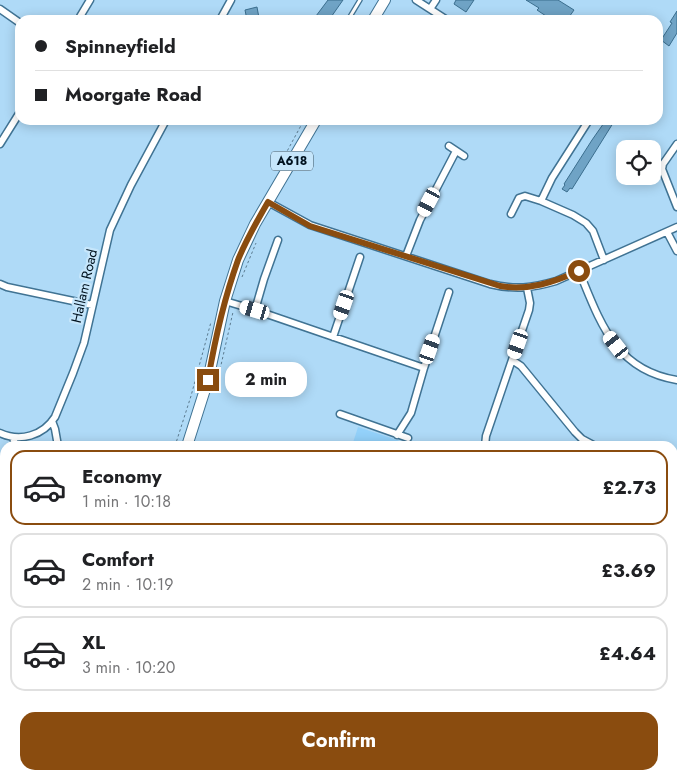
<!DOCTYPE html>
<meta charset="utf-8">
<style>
body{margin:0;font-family:Jost,sans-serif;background:#f6f6f6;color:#202124;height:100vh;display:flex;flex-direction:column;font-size:19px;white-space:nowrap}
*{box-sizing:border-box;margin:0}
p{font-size:16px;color:#757577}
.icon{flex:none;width:28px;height:28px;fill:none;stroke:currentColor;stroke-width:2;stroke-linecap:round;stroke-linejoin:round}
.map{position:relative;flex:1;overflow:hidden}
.side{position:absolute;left:0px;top:441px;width:678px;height:339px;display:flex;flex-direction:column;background:#fff;border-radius:15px 15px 0 0;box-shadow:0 2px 12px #0003}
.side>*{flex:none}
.banner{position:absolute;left:15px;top:15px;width:648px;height:110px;border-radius:15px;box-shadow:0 2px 12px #0003;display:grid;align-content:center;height:110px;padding:0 20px;background:#fff}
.fabs{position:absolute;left:616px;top:140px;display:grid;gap:10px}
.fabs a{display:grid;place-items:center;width:45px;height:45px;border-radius:10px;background:#fff;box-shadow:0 2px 12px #0003;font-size:25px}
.end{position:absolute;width:22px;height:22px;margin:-11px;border:6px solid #8a4c0f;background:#fff;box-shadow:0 0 0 2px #fff}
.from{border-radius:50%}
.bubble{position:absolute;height:35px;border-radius:15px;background:#fff;box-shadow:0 2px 12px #0003;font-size:16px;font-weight:700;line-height:35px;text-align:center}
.car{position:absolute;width:15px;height:30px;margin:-15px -8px;border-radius:6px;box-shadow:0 0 4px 1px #0007;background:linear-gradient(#fff 24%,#345 0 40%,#fff 0 76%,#345 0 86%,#fff 0)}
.banner b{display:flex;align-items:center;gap:18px;height:48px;font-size:19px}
.banner b+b{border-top:1px solid #e0e0e0}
.banner i{width:12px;height:12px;background:#202124}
ul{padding:9px 0 0;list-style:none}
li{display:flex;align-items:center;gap:15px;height:75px;margin:0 10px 8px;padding:0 10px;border:2px solid #e0e0e0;border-radius:15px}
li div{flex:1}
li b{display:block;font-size:19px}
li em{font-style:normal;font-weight:700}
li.current{border-color:#8a4c0f}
li>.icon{width:45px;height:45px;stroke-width:1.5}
.button{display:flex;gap:10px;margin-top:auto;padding:10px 20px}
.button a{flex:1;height:58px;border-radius:15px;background:#8a4c0f;color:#fff;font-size:20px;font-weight:700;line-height:58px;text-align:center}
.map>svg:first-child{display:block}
.built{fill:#93d1fa}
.building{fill:#6fa3c5;stroke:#3b6e8e}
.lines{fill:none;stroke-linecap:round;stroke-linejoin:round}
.lane-casing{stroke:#407393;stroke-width:5.5}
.street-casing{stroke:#407393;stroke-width:9}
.primary-casing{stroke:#407393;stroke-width:12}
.path{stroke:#5b7a8f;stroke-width:1;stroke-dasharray:2.5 2.5;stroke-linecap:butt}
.lane{stroke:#fff;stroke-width:3}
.street{stroke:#fff;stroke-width:6}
.primary{stroke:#fff;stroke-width:10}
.route{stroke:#8a4c0f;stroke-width:6}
.labels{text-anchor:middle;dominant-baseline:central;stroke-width:4.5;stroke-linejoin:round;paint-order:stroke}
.shield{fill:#c6e6fb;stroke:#3c5261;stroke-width:1}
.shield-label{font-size:12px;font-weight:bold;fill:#01121f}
.street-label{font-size:14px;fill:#01121f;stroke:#c6e6fb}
</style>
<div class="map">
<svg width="677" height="779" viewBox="0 0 677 779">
<rect width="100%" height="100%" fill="#afdaf7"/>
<path class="built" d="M358 427 415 446H352Z"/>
<path class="building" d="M328 0H343L329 20H313Z
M456 0H474L466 12 454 4Z
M526 0H558L574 10 567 20H552L537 10 539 8Z
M257 7 259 18 255 19V20H247L245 10Z
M677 11V33L669 46 661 40 672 23 670 22Z
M606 120H615L572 189 570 188 567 192 562 189 565 185 564 184 592 140Z"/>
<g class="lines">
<defs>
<path id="lane" d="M348 20 360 0"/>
<path id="street" d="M416 0 447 20
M0 9 20 23
M430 9 436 0
M78 20 90 0
M220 20 231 0
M0 144 20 112
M677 144 663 164 662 169 677 207
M449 146 464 156
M541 201 552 178 589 120
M268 202 310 225 490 284C515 290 532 288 556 281L677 227
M511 214 519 198 525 196 541 201 573 215 586 223 593 231 604 260
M667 232 677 251
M406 256 420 220 456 151
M579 271C600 322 615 370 677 380
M0 284 7 287 92 305
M225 301 255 310 424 368
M255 310 264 279 278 240
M333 337 360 257
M512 360 521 366 575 432 582 439 595 446
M340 414 408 438
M52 421 55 429 58 446
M0 433C20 442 43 436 55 417L73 373 84 343 110 230 131 185 166 120
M397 435 411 413 424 368 449 292
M13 438 16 446
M485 446 486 436 529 310 530 303 527 288
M672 460H677
M672 538 677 539
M672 618 677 619
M672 706 677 707
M672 732 677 733
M0 743 1 708 5 687
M0 746 1 756H5
M672 760 677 761
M333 775 336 779
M84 779V775
M253 779 254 775"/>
<path id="primary" d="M373 20 385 0
M187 446 208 380 225 301 238 260 255 224 316 120
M0 525 5 527
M0 538 5 541
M672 727H677
M672 741H677
M127 779V775"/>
</defs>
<use href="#lane" class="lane-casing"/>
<use href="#street" class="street-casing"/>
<use href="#primary" class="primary-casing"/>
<path class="path" d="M285 155 304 120
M242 277 256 243
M219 374 233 312
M175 446 191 396 211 322
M11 779 12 775"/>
<use href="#lane" class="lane"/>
<use href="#street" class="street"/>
<use href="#primary" class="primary"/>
</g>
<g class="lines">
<path class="route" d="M208 380C215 339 224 299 238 260 246 240 257 221 268 202L310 226 500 286C529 291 554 282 579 271"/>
</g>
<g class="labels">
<rect class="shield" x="271" y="151.5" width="42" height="19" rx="4"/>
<g class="shield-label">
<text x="292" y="161">A618</text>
</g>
<g class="street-label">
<text transform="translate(84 286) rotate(-77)">Hallam Road</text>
</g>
</g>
</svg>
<div class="fabs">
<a><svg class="icon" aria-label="locate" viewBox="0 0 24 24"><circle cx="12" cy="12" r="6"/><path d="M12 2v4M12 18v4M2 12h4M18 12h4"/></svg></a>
</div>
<i class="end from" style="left:579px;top:271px"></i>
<i class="end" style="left:208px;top:380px"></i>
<div class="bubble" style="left:225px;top:362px;width:82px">2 min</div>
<i class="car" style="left:429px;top:202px;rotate:208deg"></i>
<i class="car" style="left:344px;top:305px;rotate:199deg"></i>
<i class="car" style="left:255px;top:310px;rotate:286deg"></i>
<i class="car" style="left:518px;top:344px;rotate:199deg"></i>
<i class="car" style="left:616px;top:345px;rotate:322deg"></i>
<i class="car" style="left:430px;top:349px;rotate:19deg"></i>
<div class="banner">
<b><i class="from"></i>Spinneyfield</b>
<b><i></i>Moorgate Road</b>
</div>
<section class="side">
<ul>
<li class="current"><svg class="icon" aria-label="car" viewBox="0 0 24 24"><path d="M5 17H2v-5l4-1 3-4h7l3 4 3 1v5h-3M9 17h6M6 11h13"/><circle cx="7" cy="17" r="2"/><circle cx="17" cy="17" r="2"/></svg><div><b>Economy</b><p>1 min · 10:18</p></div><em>£2.73</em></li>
<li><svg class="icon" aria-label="car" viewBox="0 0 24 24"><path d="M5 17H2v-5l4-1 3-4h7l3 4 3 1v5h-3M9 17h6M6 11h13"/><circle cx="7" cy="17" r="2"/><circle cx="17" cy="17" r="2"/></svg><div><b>Comfort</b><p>2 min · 10:19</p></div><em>£3.69</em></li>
<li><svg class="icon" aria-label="car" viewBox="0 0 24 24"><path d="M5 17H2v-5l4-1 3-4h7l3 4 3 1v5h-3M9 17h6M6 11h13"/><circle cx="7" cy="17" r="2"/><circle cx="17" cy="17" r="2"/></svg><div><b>XL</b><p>3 min · 10:20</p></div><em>£4.64</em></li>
</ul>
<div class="button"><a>Confirm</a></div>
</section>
</div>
